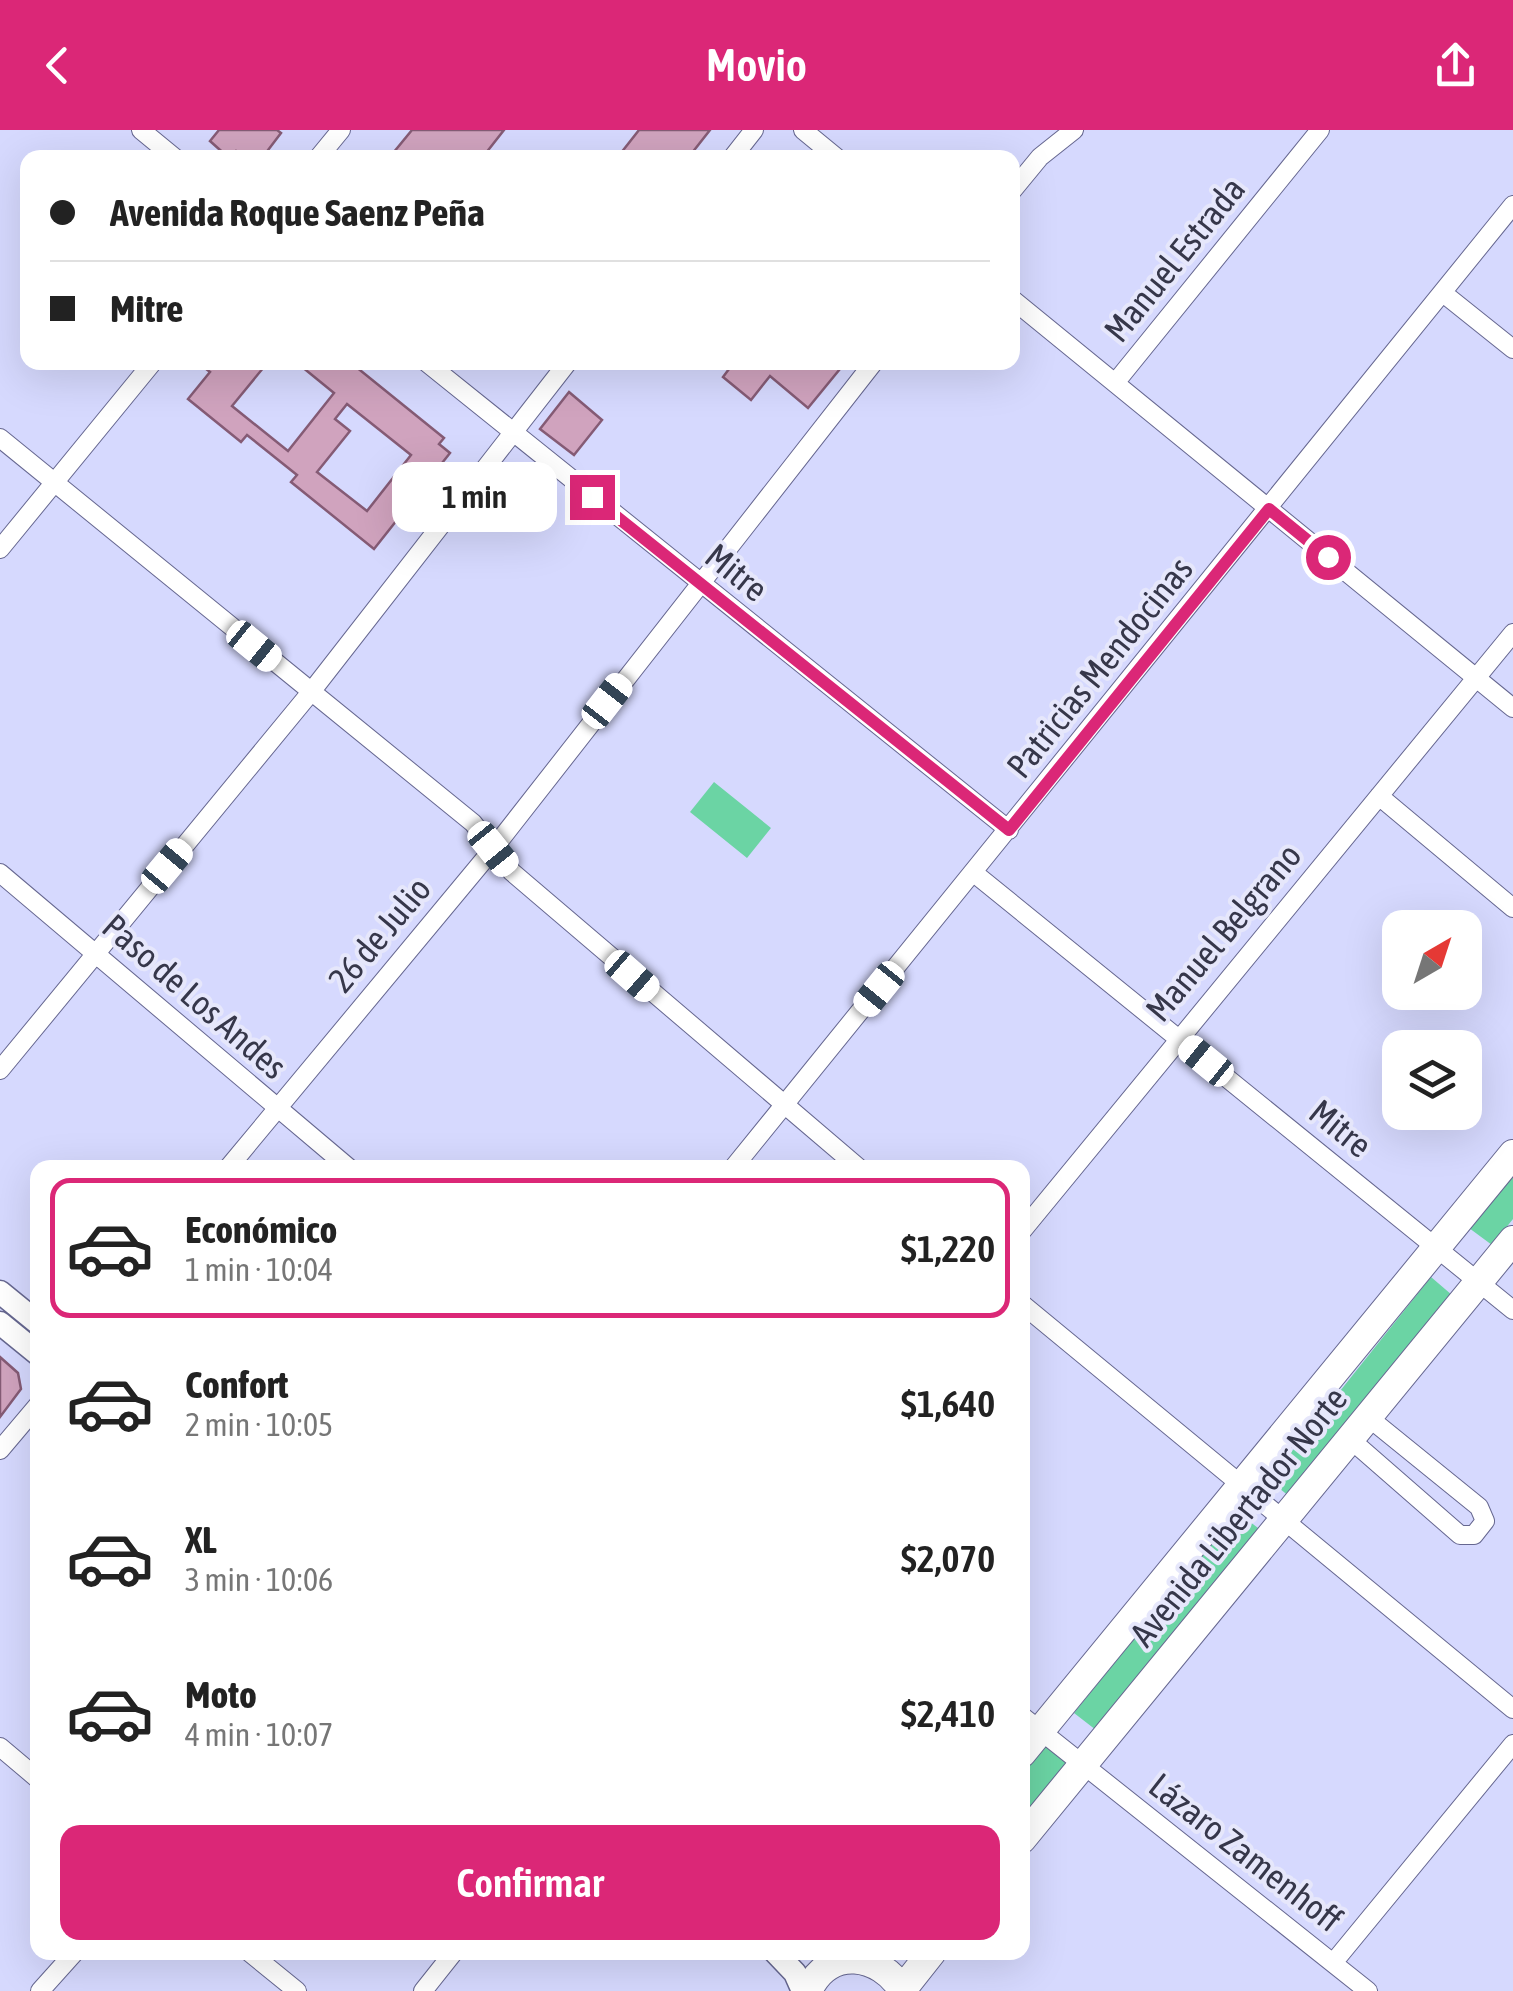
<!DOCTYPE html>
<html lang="es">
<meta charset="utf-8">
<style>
body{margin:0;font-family:"Asap Condensed",sans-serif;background:#f6f6f6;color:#222;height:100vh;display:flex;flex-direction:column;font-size:38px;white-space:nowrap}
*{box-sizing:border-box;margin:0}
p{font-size:32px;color:#767676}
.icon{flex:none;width:55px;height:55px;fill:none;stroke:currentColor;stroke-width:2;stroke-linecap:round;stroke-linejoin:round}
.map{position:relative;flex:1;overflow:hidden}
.details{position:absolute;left:30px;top:1030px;width:1000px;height:800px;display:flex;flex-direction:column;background:#fff;border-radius:20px;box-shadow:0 10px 40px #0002}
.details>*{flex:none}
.top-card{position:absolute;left:20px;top:20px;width:1000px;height:220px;border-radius:20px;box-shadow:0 10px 40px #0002;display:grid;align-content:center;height:220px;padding:0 30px;background:#fff}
.needle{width:65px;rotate:39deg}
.tools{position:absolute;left:1382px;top:780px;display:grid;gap:20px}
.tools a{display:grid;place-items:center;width:100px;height:100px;border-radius:20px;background:#fff;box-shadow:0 10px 40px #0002;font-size:50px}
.end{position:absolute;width:45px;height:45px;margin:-22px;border:12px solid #db2777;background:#fff;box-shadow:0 0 0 5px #fff}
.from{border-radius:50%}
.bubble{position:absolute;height:70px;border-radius:20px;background:#fff;box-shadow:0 10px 40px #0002;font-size:32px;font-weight:600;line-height:70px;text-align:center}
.car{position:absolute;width:30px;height:60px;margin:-30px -15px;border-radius:12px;box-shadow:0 0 8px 2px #0007;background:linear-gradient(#fff 24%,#345 0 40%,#fff 0 76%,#345 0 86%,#fff 0)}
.top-card b{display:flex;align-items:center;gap:35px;height:95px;font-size:38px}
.top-card b+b{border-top:2px solid #e0e0e0}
.top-card i{width:25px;height:25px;background:#222}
ul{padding:18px 0 0;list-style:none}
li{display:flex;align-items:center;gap:30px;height:140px;margin:0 20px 15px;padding:0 10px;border:5px solid transparent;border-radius:20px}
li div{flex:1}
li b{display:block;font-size:38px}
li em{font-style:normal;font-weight:600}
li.on{border-color:#db2777}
li>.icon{width:90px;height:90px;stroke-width:1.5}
.primary-button{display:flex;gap:20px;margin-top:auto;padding:20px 30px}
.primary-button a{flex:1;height:115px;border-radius:20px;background:#db2777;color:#fff;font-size:40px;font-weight:600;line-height:115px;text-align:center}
header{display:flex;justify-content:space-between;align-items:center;height:130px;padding:0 30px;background:#db2777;color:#fff;font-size:45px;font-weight:600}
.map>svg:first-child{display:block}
.green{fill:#6bd4a4}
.building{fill:#d0a3be;stroke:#855b75;stroke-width:2.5;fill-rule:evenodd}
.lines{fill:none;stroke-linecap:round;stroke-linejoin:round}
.minor-casing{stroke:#666790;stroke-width:20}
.major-casing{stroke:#666790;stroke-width:25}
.highway-casing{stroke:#666790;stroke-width:30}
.minor{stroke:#fff;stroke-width:18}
.major{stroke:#fff;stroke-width:22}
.highway{stroke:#fff;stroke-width:28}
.route{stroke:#db2777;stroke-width:12}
.labels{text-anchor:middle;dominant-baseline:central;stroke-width:8;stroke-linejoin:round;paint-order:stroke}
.street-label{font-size:35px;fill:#36374a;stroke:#e6e7fb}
</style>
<header><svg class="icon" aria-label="back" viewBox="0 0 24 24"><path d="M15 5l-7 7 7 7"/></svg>Movio<svg class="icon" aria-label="share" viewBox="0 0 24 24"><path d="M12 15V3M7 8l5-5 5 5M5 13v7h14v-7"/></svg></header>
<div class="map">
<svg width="1513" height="1861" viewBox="0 0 1513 1861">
<rect width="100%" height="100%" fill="#d6d9fe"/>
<path class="green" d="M714 652 771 698 747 728 690 682Z
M1513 1043V1089L1492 1115 1469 1098Z
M1431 1147 1452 1165 1290 1367 1269 1350Z
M1236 1381 1258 1398 1096 1600 1074 1583Z
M1046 1614 1068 1631 1023 1688V1644Z"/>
<path class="building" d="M219 0H277L281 3 262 28H244L236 21 229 28 210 11Z
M412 0H504L482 28H389Z
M639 0H710L688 28H617Z
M210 232H268L232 276 288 321 334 263 296 232H350L444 308 439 314 450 323 374 419 291 352 297 345 247 305 241 312 188 269 210 242 205 238ZM347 274 411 325 367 381 317 342 350 301 335 289Z
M720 232H841L844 234 808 278 770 246 751 270 723 247 729 239Z
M569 262 602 290 574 325 540 299Z
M0 1227 18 1243 21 1259 0 1287Z"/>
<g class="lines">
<defs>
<path id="minor" d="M141 0 175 28
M803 0 837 28
M318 28 341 0
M732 28 754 0
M1012 61 1040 27 1074 0
M1443 163 1513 219
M1012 169 1513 578
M426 232 1009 700
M1115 253 1320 0
M0 308 473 693 512 742 859 1038
M0 419 153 232
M1379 666 1513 778
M0 743 349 1038
M974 743 1513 1180
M0 940 311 562 568 232
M228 1038 493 719 874 232
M733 1038 1513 75
M1022 1101 1513 503
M1022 1174 1513 1579
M1350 1309 1460 1405H1474L1485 1391 1479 1377 1368 1287
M0 1320 38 1275
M1022 1586 1368 1861
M0 1617 38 1649
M249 1822 297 1861
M1333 1833 1513 1614
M40 1861 75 1822
M423 1861 454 1822"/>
<path id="major" d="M0 1162 38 1193
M0 1193 38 1224
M775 1822 795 1843 803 1861"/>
<path id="highway" d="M1022 1623 1513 1024
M1022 1709 1513 1110
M902 1860 932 1822
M808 1861C829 1815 880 1823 903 1861"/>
</defs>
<use href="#minor" class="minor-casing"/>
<use href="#major" class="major-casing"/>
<use href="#highway" class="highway-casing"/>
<use href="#minor" class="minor"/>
<use href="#major" class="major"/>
<use href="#highway" class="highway"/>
</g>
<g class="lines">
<path class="route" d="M592 367 1009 700 1269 379 1328 427"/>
</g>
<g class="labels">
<g class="street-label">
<text transform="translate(1174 129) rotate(-51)">Manuel Estrada</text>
<text transform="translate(737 442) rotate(39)">Mitre</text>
<text transform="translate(1099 537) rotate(-51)">Patricias Mendocinas</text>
<text transform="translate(1223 802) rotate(-50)">Manuel Belgrano</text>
<text transform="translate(379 804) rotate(-50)">26 de Julio</text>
<text transform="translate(195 866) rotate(41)">Paso de Los Andes</text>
<text transform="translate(1341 998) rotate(39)">Mitre</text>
<text transform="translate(1238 1386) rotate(-51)">Avenida Libertador Norte</text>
<text transform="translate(1246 1722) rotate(38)">Lázaro Zamenhoff</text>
</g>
</g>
</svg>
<div class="tools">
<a><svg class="needle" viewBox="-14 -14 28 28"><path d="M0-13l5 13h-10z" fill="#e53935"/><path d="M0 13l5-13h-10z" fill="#767676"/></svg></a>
<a><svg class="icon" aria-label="layers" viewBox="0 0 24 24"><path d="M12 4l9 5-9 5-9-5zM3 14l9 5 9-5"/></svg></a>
</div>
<i class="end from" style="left:1328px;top:427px"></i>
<i class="end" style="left:592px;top:367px"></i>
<div class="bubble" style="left:392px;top:332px;width:165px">1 min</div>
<i class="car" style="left:254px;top:516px;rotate:129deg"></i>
<i class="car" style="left:607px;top:571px;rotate:38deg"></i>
<i class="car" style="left:493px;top:719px;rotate:141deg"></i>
<i class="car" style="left:167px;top:736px;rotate:40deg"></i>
<i class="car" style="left:632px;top:846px;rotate:131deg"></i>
<i class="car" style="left:879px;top:859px;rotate:219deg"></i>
<i class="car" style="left:1206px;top:931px;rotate:309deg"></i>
<div class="top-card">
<b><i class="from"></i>Avenida Roque Saenz Peña</b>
<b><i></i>Mitre</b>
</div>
<section class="details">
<ul>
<li class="on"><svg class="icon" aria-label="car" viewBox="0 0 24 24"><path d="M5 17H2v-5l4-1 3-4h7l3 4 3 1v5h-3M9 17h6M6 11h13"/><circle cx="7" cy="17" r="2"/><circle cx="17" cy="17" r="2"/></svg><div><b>Económico</b><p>1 min · 10:04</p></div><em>$1,220</em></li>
<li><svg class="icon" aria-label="car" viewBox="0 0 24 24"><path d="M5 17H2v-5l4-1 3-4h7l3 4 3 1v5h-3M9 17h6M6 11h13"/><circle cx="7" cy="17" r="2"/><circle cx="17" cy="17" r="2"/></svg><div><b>Confort</b><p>2 min · 10:05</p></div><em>$1,640</em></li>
<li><svg class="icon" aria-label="car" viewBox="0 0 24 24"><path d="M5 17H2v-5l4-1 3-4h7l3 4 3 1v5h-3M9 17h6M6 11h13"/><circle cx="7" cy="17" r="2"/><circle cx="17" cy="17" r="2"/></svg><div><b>XL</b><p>3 min · 10:06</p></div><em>$2,070</em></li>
<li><svg class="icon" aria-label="car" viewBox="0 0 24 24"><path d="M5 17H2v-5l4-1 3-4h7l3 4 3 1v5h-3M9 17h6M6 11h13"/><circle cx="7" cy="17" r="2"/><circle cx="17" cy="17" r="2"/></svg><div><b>Moto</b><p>4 min · 10:07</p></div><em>$2,410</em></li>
</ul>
<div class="primary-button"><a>Confirmar</a></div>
</section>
</div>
